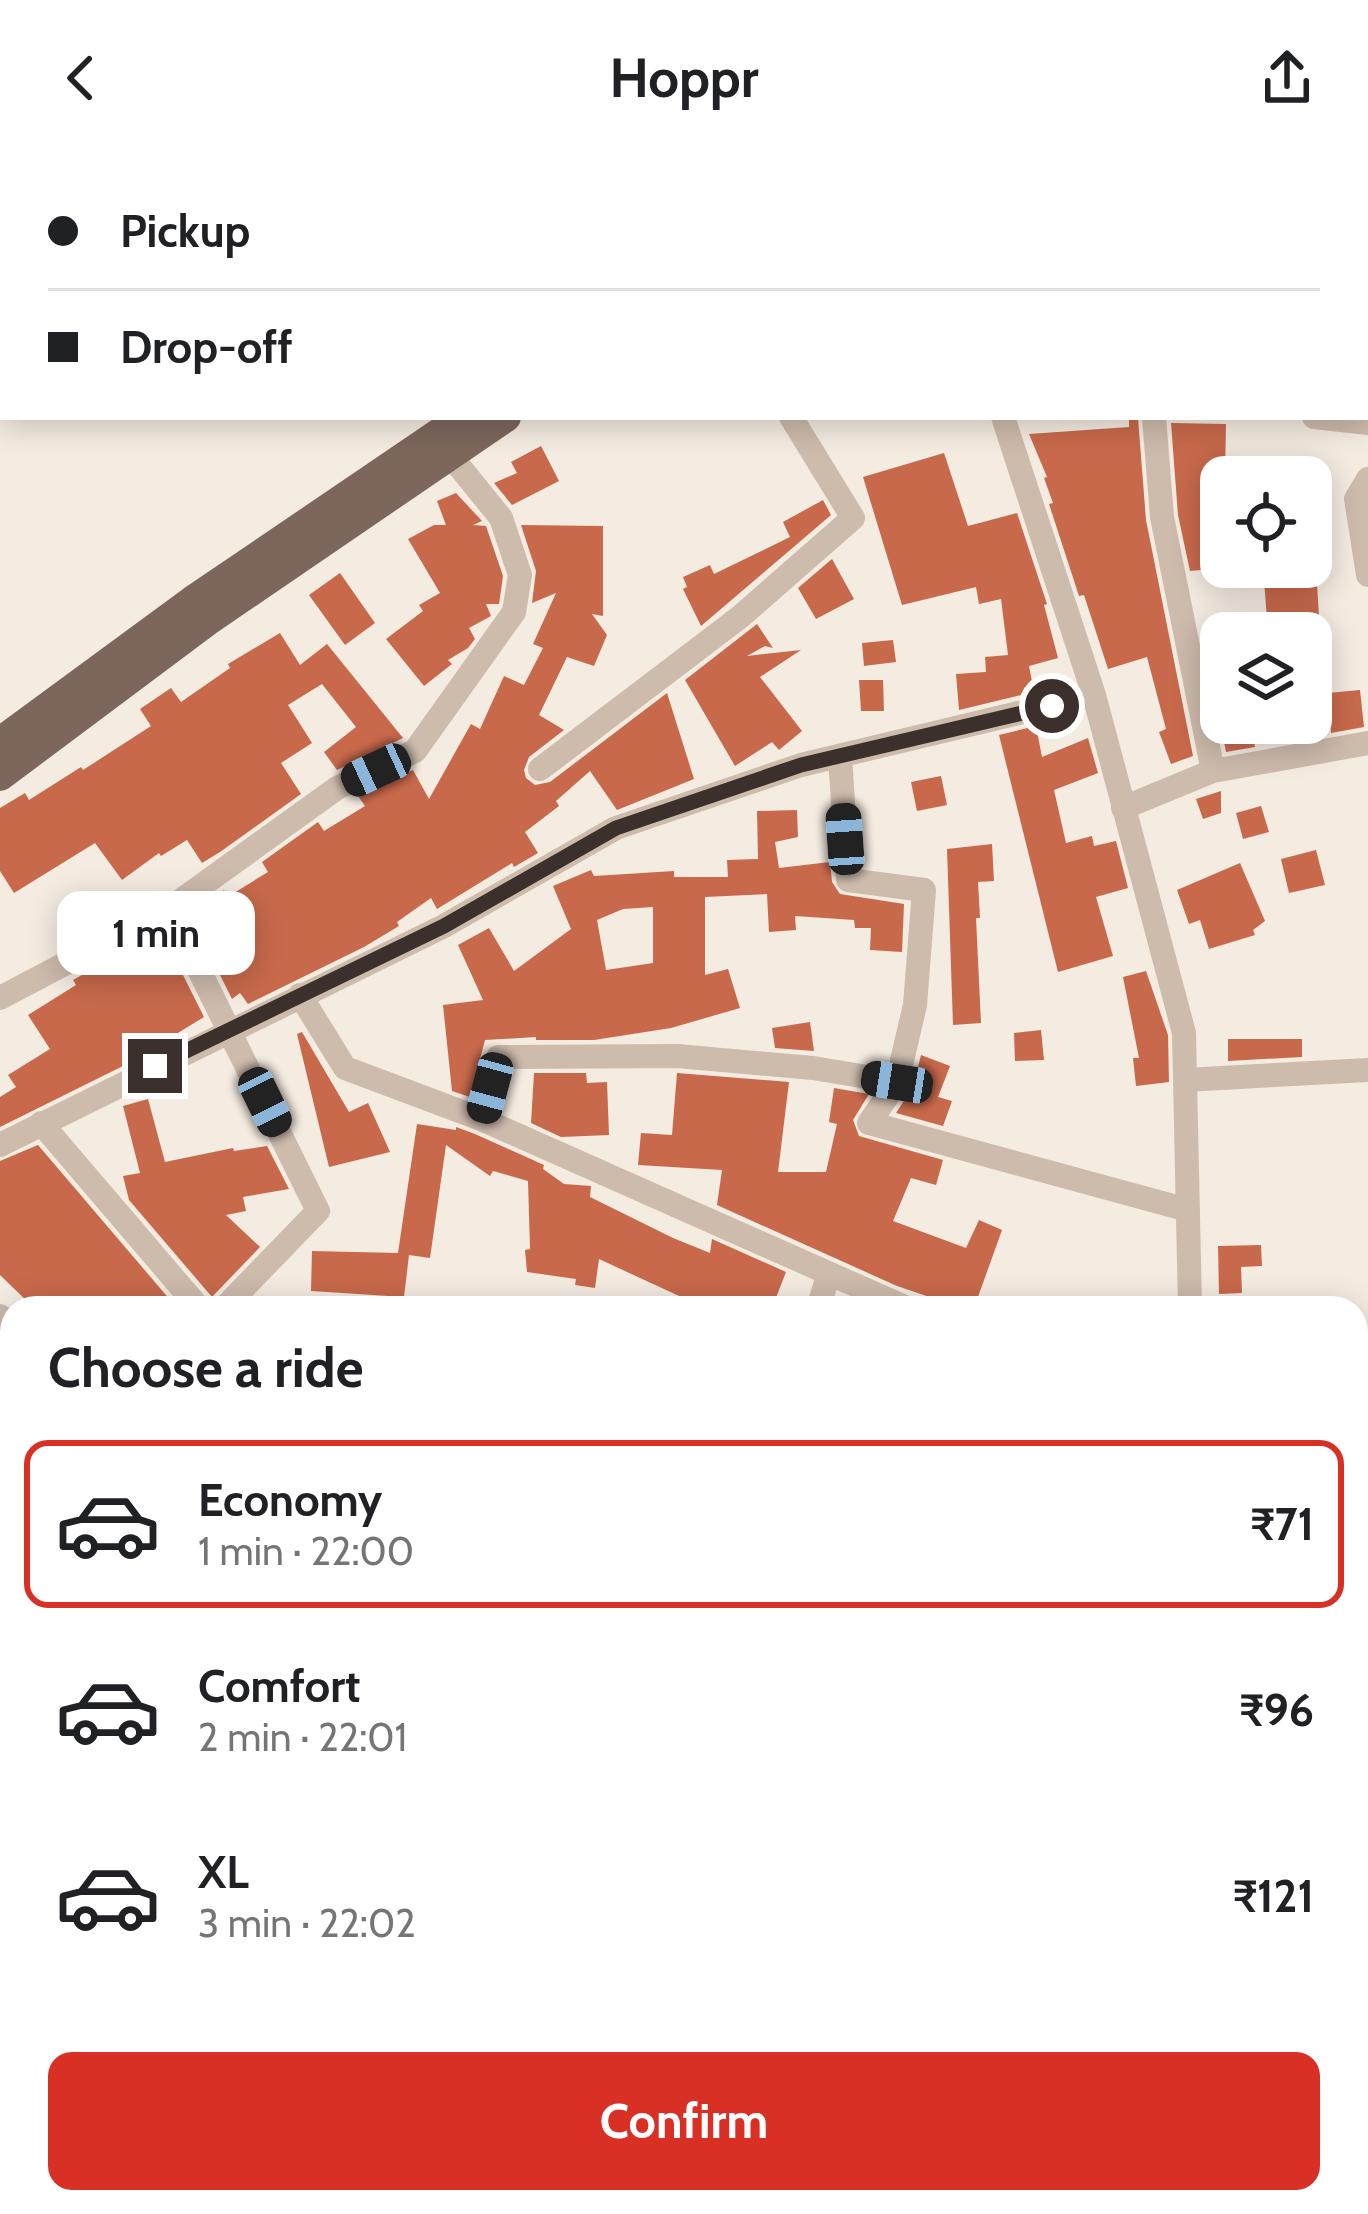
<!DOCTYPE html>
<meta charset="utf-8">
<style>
body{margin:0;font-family:Cabin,sans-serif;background:#f6f6f6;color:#202124;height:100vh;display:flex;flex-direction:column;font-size:45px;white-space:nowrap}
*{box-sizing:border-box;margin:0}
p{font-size:39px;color:#757577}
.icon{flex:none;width:66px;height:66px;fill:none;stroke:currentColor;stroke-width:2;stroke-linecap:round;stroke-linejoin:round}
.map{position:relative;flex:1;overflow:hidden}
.panel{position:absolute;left:0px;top:1140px;width:1368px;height:918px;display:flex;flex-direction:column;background:#fff;border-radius:36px 36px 0 0;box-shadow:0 6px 30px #0003}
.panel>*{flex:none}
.banner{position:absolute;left:0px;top:0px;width:1368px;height:264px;box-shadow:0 6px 30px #0003;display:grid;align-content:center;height:264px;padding:0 48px;background:#fff}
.fabs{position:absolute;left:1200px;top:300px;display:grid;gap:24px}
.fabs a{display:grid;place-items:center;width:132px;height:132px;border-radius:24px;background:#fff;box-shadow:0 6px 30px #0003;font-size:60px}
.end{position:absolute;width:54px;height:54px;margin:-27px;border:15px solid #3b302b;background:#fff;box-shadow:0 0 0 6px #fff}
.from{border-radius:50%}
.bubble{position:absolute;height:84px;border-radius:24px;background:#fff;box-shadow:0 6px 30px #0003;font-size:39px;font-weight:800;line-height:84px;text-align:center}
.car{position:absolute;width:36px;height:72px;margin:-36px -18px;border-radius:15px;box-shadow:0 0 9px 3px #0007;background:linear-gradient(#222 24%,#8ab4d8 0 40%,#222 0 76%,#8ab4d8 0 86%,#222 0)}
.banner b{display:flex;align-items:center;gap:42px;height:114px;font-size:45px}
.banner b+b{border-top:3px solid #e0e0e0}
.banner i{width:30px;height:30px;background:#202124}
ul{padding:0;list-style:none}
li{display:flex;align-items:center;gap:36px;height:168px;margin:0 24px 18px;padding:0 24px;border:6px solid transparent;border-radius:24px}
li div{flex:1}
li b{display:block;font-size:45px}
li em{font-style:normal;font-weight:800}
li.current{border-color:#d93025}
li>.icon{width:108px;height:108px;stroke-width:1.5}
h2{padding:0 48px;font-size:54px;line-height:144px}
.primary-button{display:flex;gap:24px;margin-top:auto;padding:24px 48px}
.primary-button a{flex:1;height:138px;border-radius:24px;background:#d93025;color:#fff;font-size:48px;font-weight:800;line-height:138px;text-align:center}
header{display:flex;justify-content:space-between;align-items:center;height:156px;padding:0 48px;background:#fff;font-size:54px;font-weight:800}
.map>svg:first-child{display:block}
.building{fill:#c8694b;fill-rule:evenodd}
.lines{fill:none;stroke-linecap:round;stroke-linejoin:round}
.minor{stroke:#cdbbac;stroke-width:24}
.primary{stroke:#7d675c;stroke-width:30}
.rail-casing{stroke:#3b302b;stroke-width:12}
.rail{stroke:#fbf5ee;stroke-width:8;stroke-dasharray:22;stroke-linecap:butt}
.route{stroke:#3b302b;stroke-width:15}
</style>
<header><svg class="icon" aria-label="back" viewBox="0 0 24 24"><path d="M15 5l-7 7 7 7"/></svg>Hoppr<svg class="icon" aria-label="share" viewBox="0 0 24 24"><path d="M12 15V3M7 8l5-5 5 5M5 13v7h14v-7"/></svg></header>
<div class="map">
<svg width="1368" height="2058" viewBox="0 0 1368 2058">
<rect width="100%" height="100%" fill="#f4ebe1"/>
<path class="building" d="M1129 262H1138L1146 364 1193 600 1171 608 1159 576 1166 573 1147 501 1108 513 1084 439 1079 440 1049 348 1053 347 1044 322 1047 321 1029 278 1129 271Z
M1171 267 1226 268 1225 321 1214 326 1221 412 1190 415 1178 359Z
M541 290 559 325 512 349 494 327 517 317 511 306Z
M944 297 968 370 1017 357 1047 448 1044 449 1058 502 1029 510 1034 536 959 554 956 518 986 516 985 501 1008 499 1001 443 979 448 976 431 902 449 863 321Z
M456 337 482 365 473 369 486 370 503 420 499 448H486L491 460 469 472 475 483 468 492 448 504 452 508 424 530 386 483 423 455 419 449 440 437 408 383 434 369H446L437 345Z
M823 344 831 359 701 470 683 433 687 431 683 421 710 409 714 418 790 381 783 366Z
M521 369 603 370V460L592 458 607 479 594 510 567 501 539 559 564 574 529 601 524 614 526 622 535 629 550 626 667 537 694 623 617 654 590 615 556 645 559 650 525 676 538 697 514 711 512 707 437 753 431 742 397 766 399 770 364 791 248 848 240 837 232 843 194 767 205 760 199 751 224 734 229 740 268 716 262 706 318 666 324 675 365 650 358 640 413 614 429 643 471 568 480 573 504 520 524 529 543 492 533 488 556 437 532 447 536 415Z
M832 403 854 443 816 463 798 432Z
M1263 411H1316L1320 477H1268Z
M340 417 375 467 345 489 309 439Z
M757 468 773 492 765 490 747 500 801 494 760 521 802 575 779 594 772 586 735 610 685 524Z
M280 477 300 509 327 488 403 582 337 614 324 596 356 571 322 528 288 549 312 587 281 607 301 638 220 696 202 707 187 684 161 700 159 697 122 724 95 687 14 737 0 715V652L25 637 29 644 81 611 83 614 151 570 140 553 171 532 181 546 230 512 228 508Z
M893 484 896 506 864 510 862 487Z
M1221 488V567H1277L1253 579 1255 591 1226 596 1205 489Z
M859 524H883L884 555H861Z
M1360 534 1364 571 1331 577 1328 537Z
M1036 570 1042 601 1088 582 1098 617 1054 634 1066 687 1092 680 1094 690 1116 685 1128 732 1096 741 1113 800 1058 816 999 579Z
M941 620 947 649 917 655 911 626Z
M1221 635V657L1203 663 1196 643Z
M1261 650 1269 676 1243 683 1236 657Z
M797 654 798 681 775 686 779 712 830 706 832 726 840 738 904 748 902 796 870 794 871 772H855L854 764 795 760 796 774 769 776 767 738 705 741V819L728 813 740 852 671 872 594 884H536V881L485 884 470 941 452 935 443 849 483 844 458 789 489 772 514 815 571 773 553 730 591 714 594 720 674 715V721H728L727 704 758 703 757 655ZM653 751V807L606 814 597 764 623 753Z
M992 688 994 725 978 726 980 762H976L981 867 953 869 947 693Z
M1316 694 1325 729 1289 737 1281 703Z
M1240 707 1265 765 1253 774 1255 779 1209 793 1200 764 1189 768 1177 734Z
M166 785 204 861 127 908 0 971V941L16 931 8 919 50 893 28 859 76 829 73 824 124 795 128 793 136 805Z
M1146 815 1168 879 1169 926 1136 930 1133 902H1139L1123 821Z
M810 866 814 895 775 892 772 872Z
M1041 874 1044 904 1015 905 1014 877Z
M302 876 349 956 368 947 390 996 329 1011 297 878Z
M1228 883H1302V901L1228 905Z
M921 899 950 910 938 941 952 945 943 970 896 957 913 931Z
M534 917H586L587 927 607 926 609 979 561 981 531 967Z
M677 917 789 926 778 1016H826L837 968 829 966 834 932 869 938 853 964 859 980 943 1004 936 1029 911 1022 893 1065 966 1092 979 1064 1002 1074 974 1152H962L897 1130 717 1049 722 1014 638 1009 641 977 672 979Z
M148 943 165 1006 233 992 234 995 267 990 289 1033 243 1041 246 1055 226 1059 260 1091 212 1141 129 1044 123 1020 140 1017 123 950Z
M417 968 456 974V971L475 978 544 1009 543 1013 564 1028 591 1030 590 1041 673 1082 710 1097 712 1083 786 1116 772 1152H705L599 1103 595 1132 575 1129 576 1123 527 1116 525 1094 530 1093 528 1025 493 1015 490 1020 446 989 430 1102 409 1099 404 1141 311 1135 312 1095 398 1097Z
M38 989 177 1152H34L0 1119V1005Z
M1261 1089 1262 1110 1241 1111 1242 1137 1219 1138 1218 1090Z"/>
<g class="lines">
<path class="minor" d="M1145 3 1148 0
M1003 261 1094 539
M1314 261 1368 267
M1368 323 1356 343 1368 419
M840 600 848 724 924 734 915 849 897 926 869 967 1188 1054
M540 613 740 461 853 362 791 261
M1213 615 1368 587
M1123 652 1213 615 1162 361 1154 261
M169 753 337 632 415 595 514 456 520 419 501 362 450 299
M300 839 345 912 481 963 907 1152
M0 842 169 753 318 1055 224 1152
M1185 924 1368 914
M481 963 498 901 677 900 813 912 897 926
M41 967 199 1152
M0 989 444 770 616 672 801 609 1094 539 1184 877 1190 1152
M818 1152 829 1118
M0 1160 12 1170
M1356 1369 1368 1376
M0 1416 12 1404
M0 1466 12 1483
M1356 1806 1368 1815
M0 1851H12
M1356 1898 1368 1904
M412 2046 444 2058
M676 2046 708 2058
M963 2046 972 2058
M1190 2046 1213 2058
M146 2058 150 2046
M813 2058 818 2046
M1165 2058 1171 2046"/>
<path class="primary" d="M853 3 857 0
M891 3 895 0
M0 586 192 445 463 261
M0 620 210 463 506 261"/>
<defs>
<path id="rail" d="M412 3 418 0
M450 3 457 0
M0 196 3 194
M0 219 3 218"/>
</defs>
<use href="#rail" class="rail-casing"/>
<use href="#rail" class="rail"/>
</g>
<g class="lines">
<path class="route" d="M155 910 444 770 616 672 801 609 1052 550"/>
</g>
</svg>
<div class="fabs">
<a><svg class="icon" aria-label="locate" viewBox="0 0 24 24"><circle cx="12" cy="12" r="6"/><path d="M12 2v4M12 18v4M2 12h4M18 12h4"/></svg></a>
<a><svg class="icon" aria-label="layers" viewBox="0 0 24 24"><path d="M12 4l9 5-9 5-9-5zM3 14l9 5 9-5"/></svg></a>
</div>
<i class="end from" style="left:1052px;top:550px"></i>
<i class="end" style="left:155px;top:910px"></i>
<div class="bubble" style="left:57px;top:735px;width:198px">1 min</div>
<i class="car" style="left:376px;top:614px;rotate:245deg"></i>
<i class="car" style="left:845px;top:683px;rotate:356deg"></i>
<i class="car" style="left:897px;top:926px;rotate:279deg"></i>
<i class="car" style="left:490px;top:932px;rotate:195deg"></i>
<i class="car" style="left:265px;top:946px;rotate:154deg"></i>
<div class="banner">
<b><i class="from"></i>Pickup</b>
<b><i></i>Drop-off</b>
</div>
<section class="panel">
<h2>Choose a ride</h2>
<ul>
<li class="current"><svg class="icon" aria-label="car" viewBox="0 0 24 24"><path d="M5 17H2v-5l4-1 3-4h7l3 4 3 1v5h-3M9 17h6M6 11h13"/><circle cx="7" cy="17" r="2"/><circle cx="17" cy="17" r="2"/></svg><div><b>Economy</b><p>1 min · 22:00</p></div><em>₹71</em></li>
<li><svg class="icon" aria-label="car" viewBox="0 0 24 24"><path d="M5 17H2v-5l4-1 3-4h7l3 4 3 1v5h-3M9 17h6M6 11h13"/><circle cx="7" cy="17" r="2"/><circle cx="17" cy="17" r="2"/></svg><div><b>Comfort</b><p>2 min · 22:01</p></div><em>₹96</em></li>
<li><svg class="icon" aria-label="car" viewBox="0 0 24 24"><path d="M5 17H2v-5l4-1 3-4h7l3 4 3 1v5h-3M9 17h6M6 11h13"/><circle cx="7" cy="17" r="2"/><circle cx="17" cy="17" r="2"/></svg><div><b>XL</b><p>3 min · 22:02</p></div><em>₹121</em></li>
</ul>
<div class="primary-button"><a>Confirm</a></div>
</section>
</div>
